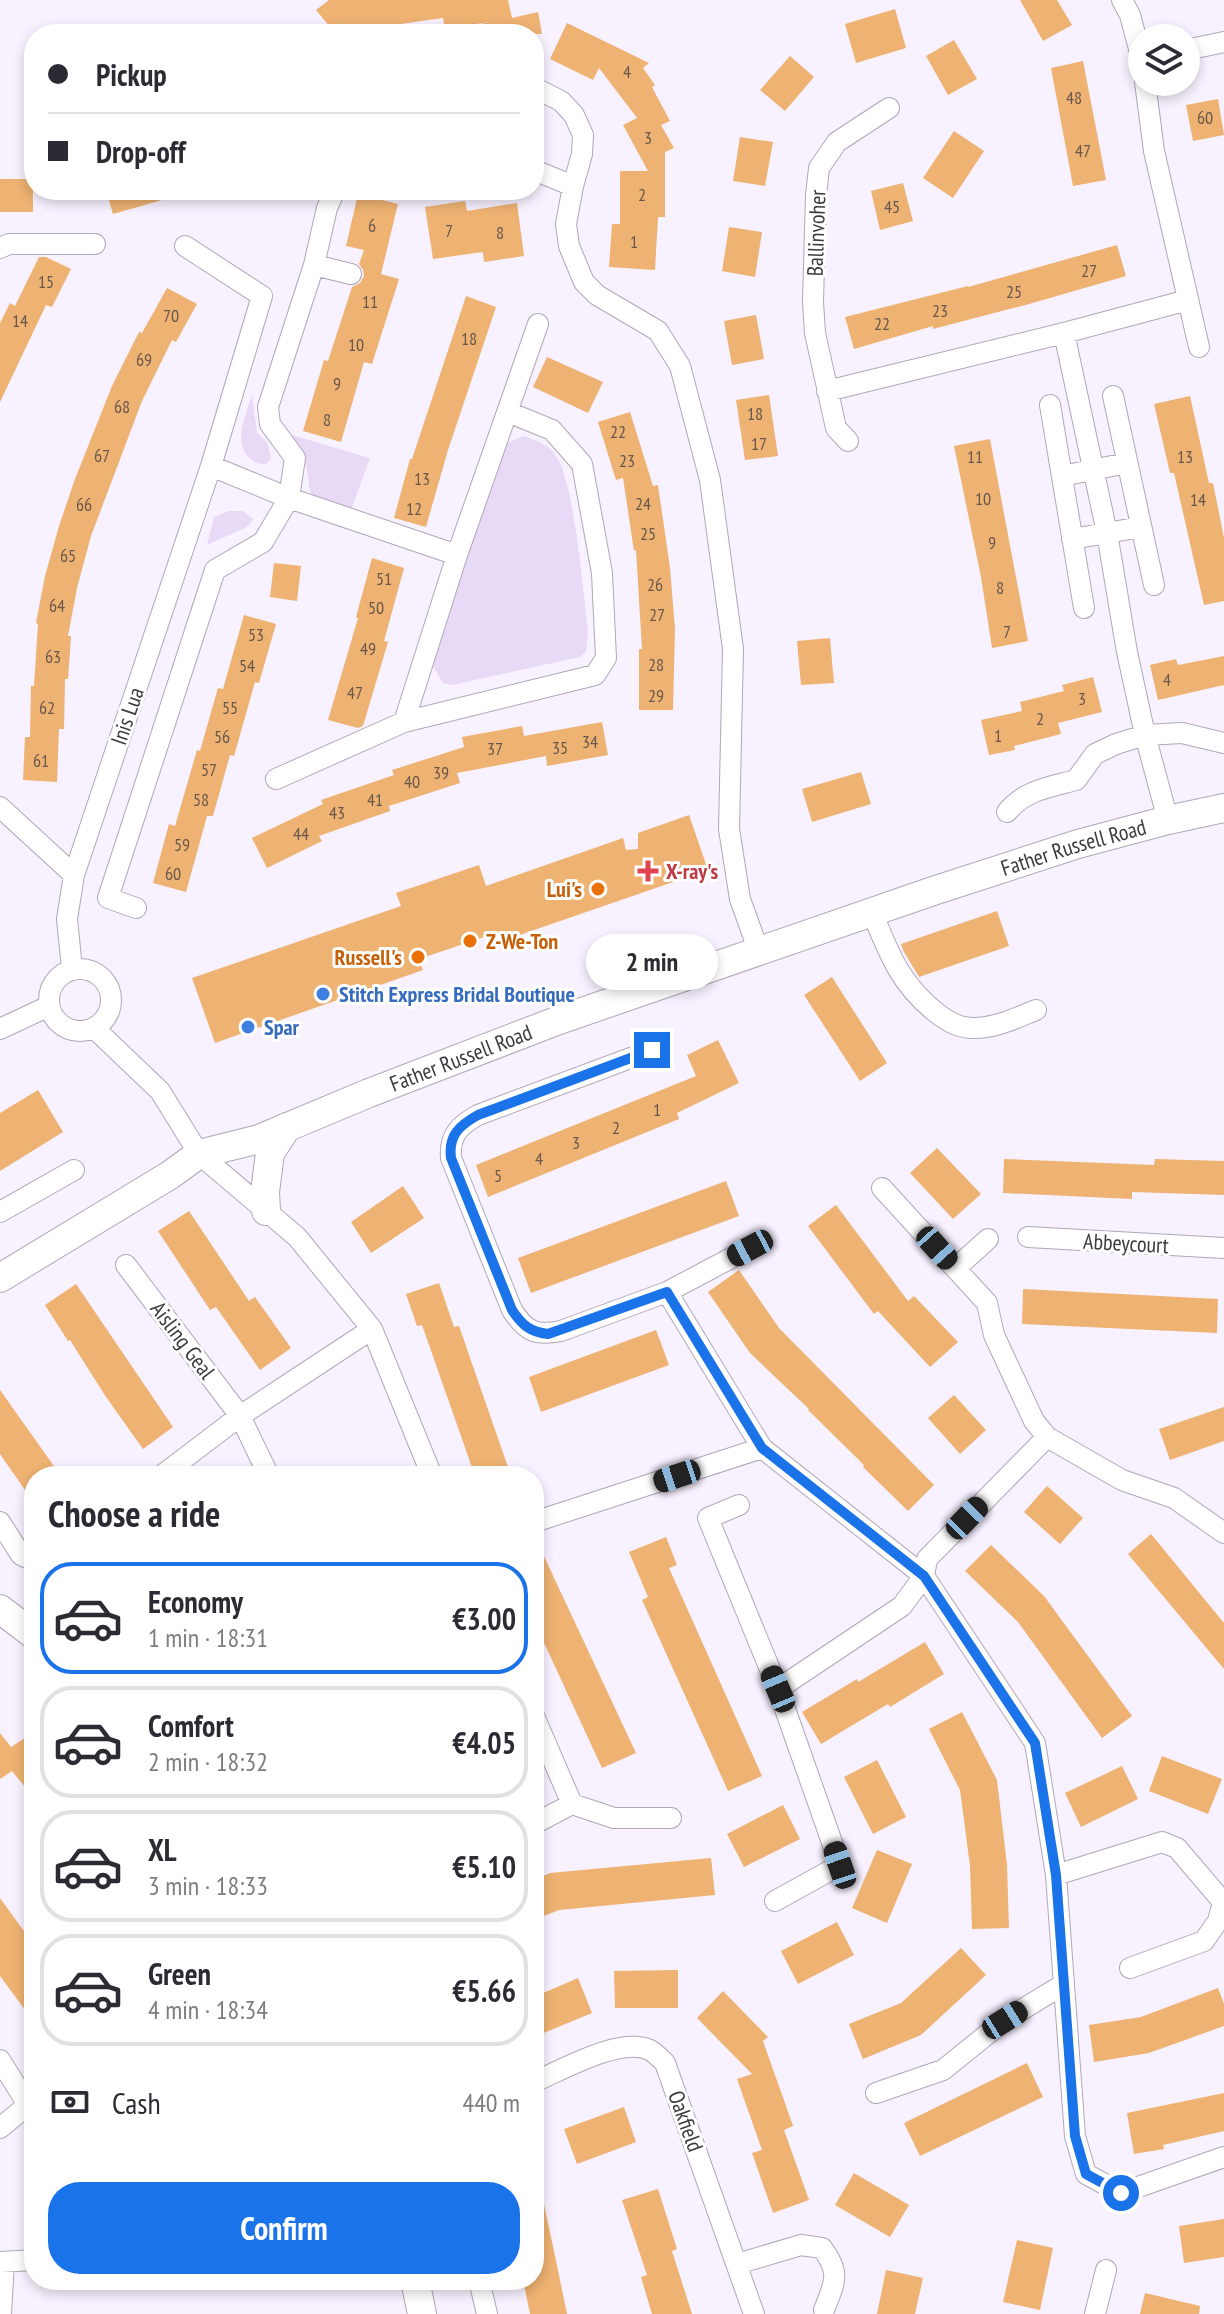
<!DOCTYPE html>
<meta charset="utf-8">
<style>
body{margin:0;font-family:"PT Sans Narrow",sans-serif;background:#f7f7f7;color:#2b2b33;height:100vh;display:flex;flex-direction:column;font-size:30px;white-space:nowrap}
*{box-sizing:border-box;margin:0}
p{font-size:26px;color:#7c7c81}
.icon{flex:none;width:44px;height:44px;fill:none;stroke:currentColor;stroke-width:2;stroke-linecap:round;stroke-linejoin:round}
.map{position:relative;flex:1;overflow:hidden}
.panel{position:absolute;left:24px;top:1466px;width:520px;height:824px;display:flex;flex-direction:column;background:#fff;border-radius:32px;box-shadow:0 4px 12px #0003}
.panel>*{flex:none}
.hud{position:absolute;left:24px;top:24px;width:520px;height:176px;border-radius:32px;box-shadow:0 4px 12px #0003;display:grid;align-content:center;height:176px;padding:0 24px;background:#fff}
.tools{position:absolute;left:1128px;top:24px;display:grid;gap:16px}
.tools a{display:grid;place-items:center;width:72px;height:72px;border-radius:50%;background:#fff;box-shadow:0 4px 12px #0003;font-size:40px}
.end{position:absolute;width:36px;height:36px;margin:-18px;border:10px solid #1a73e8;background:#fff;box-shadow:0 0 0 4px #fff}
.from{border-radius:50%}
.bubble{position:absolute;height:56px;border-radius:28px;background:#fff;box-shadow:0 4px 12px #0003;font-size:26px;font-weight:800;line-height:56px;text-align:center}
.car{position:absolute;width:24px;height:48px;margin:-24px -12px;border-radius:10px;box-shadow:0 0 6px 2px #0007;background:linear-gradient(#222 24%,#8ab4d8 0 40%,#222 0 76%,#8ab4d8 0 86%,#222 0)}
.hud b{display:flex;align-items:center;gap:28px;height:76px;font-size:30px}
.hud b+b{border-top:2px solid #e1e1e2}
.hud i{width:20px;height:20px;background:#2b2b33}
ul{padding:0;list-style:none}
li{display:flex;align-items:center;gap:24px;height:112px;margin:0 16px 12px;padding:0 8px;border:4px solid #e1e1e2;border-radius:32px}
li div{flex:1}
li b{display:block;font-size:30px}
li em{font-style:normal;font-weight:800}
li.on{border-color:#1a73e8}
li>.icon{width:72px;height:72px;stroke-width:1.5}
h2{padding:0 24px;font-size:36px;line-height:96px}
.pay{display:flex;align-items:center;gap:20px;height:88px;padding:0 24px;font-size:30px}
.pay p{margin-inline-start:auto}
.primary-button{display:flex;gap:16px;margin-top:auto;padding:16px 24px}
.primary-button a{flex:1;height:92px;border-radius:32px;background:#1a73e8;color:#fff;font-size:32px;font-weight:800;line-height:92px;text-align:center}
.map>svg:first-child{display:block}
.green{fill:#e8daf6}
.building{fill:#eeb272}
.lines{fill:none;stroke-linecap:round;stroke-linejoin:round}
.street-casing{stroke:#b0a7b7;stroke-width:22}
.secondary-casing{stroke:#b0a7b7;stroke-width:30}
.street{stroke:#fff;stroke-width:20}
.secondary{stroke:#fff;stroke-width:28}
.route{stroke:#1a73e8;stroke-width:10}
.health-dot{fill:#e0444e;stroke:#fff;stroke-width:3}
.food-dot{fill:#e8710a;stroke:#fff;stroke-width:3}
.shop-dot{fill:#3f7fe0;stroke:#fff;stroke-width:3}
.labels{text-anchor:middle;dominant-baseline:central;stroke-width:6;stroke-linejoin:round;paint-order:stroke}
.number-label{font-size:18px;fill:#68574c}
.street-label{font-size:22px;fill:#3c393f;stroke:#fff}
.health-label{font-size:22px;font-weight:bold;fill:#be3a42;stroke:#fff;text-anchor:start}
.food-label{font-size:22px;font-weight:bold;fill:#c56008;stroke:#fff;text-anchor:end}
.shop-label{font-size:22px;font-weight:bold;fill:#366cbe;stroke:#fff;text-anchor:start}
</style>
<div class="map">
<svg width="1224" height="2314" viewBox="0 0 1224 2314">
<rect width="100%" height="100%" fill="#f8f1ff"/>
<path class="green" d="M252 395 257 432 268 444 271 459 265 465C227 457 244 420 252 395Z
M288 434 370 458 351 510 317 498 310 492C307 465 306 454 288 434Z
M523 436C535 440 548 444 555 454 575 481 583 595 588 633L586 652 580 657 452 685 443 683 431 663 506 444Z
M229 511H243L253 519 247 527 207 545 214 517Z"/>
<path class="building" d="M329 0H508L512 18 538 12 542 34H477L476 25 489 22 445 29 443 18 379 27 371 34H336L316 10Z
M1020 0H1057L1072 25 1043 41Z
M895 9 906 48 856 63 845 24Z
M567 23 649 63 643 68 655 85 652 87 670 121 661 125 674 148 665 152V217H658L655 270 609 267 612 224H620V171H648L623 125 637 118 599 68 593 80 550 59Z
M954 40 977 79 948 95 926 56Z
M790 56 814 77 785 111 760 90Z
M1083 61 1106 180 1073 186 1051 68Z
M1218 99 1224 135 1193 141 1186 105Z
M954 131 984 151 953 198 923 178Z
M740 137 773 142 765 186 733 181Z
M0 179H33V212H0Z
M903 183 913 221 880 230 871 191Z
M106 190H175L176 196 113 214Z
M358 194 398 204 381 274 399 279 372 364 364 362 341 442 303 431 324 360 328 361 352 287 360 283 364 276 363 270 359 264 364 250 346 246Z
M465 201 467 211 517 203 524 256 484 262 483 252 433 259 425 207Z
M729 227 762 232 755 277 722 271Z
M1117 245 1126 276 1029 304 933 329V326L854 349 845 317 968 286V287Z
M39 257H46L71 269 52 307 46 305 0 402V323L10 303 15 306Z
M167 288 197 304 176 342 172 340 142 401 91 536 77 588 68 636H71L68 679H65L64 729H59L57 782 23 780 25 737H30L31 686H34L38 624 36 623 45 576 59 526 75 479 112 386 139 332 142 333Z
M466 296 496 307 448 450 426 527 394 518 410 459H412Z
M756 315 764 359 732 365 724 321Z
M547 357 603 382 588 413 533 387Z
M769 395 778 456 745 460 736 400Z
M1190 396 1209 483H1213L1224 538V601L1204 605 1174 473H1170L1154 404Z
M630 412 653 486 658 485 670 568 675 629 673 710H639V649H642L636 550 634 551 623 478 616 480 598 422Z
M990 439 1028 641 992 648 981 577 954 446Z
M372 558 404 568 384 641 388 642 363 726 358 728 328 720 358 618 356 617Z
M274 563 301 566 297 601 270 597Z
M244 615 276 624 259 683 255 682 234 756 230 755 213 816H207L186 892 153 883 169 824 175 826 197 750 200 751 218 688 223 689Z
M830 638 834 683 801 685 797 641Z
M1224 656V685L1158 700 1150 665 1176 659 1178 665Z
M1093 677 1102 712 1058 723 1061 734 1014 746 1015 750 989 755 981 720 1022 711 1020 702 1064 691 1062 685Z
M602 722 608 755 547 766 546 756 457 773 460 783 389 806 390 811 319 836 322 841 267 868 252 838 323 804 321 800 394 775 392 770 464 747 462 737 522 726 524 736Z
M861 772 871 804 812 822 802 789Z
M689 815 708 870 505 940 502 931 419 959 423 970 215 1043 192 978 401 906 396 893 479 865 486 886 623 838 626 850 638 849V833Z
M997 911 1009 946 919 977 904 952 901 944Z
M832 977 887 1063 860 1081 804 995Z
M718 1040 739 1083 677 1113 679 1119 488 1197 476 1165 696 1076 687 1055Z
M38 1090 63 1132 0 1171V1113Z
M937 1148 981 1194 953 1219 910 1173Z
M1004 1159 1154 1165 1155 1159 1224 1161V1195L1132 1192V1199L1003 1193Z
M726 1181 739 1216 531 1293 518 1258Z
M403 1186 424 1218 371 1253 351 1222Z
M836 1205 908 1301 914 1296 958 1342 930 1367 878 1311 874 1314 808 1226Z
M189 1211 249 1301 255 1297 291 1348 260 1370 216 1307 210 1310 158 1231Z
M739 1270 779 1328 934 1485 908 1511 863 1467 864 1465 808 1410 809 1409 750 1353 708 1292Z
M439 1283 454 1327 459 1326 511 1476H475L422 1325 417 1326 406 1294Z
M76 1284 173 1427 143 1449 106 1397 70 1340 68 1341 45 1305Z
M1023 1289 1218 1299 1217 1333 1022 1324Z
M656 1330 669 1365 541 1412 529 1377Z
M0 1390 61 1476H34V1503L0 1454Z
M954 1395 986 1430 960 1454 928 1418Z
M1224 1407V1441L1170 1460 1159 1429Z
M1047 1486 1083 1518 1060 1544 1024 1512Z
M1151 1534 1224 1623V1669L1128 1554Z
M534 1535 636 1753 602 1768 539 1632 534 1634Z
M666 1537 677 1565 669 1568 762 1776 728 1791 642 1600 648 1597 629 1552Z
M991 1545 1044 1596 1132 1716 1102 1738 1018 1622 965 1571Z
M925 1642 944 1674 890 1707 888 1704 821 1744 802 1712 857 1679 858 1682Z
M962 1712 997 1780 1007 1865 1009 1928 972 1929 970 1866 960 1790 929 1729Z
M34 1732V1798L12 1771 0 1779V1733L11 1747Z
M1162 1756 1222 1779 1208 1814 1149 1791Z
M877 1760 906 1817 873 1834 844 1777Z
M1122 1766 1138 1799 1081 1827 1065 1793Z
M783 1805 800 1839 744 1867 727 1834Z
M877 1850 912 1864 887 1923 852 1908Z
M711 1858 715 1895 559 1910 534 1920V1880L550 1873Z
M0 1898 34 1945V2022L0 1976Z
M837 1922 854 1955 798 1984 781 1951Z
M961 1948 986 1975 921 2035 863 2059 849 2024 901 2003Z
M678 1970V2008H615L614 1971Z
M578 1978 592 2013 534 2037V1997Z
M1218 1988 1224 2004V2026L1149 2053 1094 2062 1089 2025 1141 2017Z
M723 1991 768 2037 763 2041 793 2126 784 2130 809 2200 773 2213 752 2153 762 2150 737 2079 752 2074 697 2018Z
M1027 2063 1043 2097 920 2156 904 2123Z
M1224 2093V2131L1163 2145 1164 2149 1134 2154 1127 2113Z
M624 2107 636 2142 577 2164 564 2129Z
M854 2173 909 2205 890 2237 835 2205Z
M658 2189 677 2249 672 2251 692 2314H652L641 2277 647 2275 622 2200Z
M543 2200 554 2251 567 2314H530L523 2280H534V2201Z
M1224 2219V2257L1184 2263 1179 2226Z
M1017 2240 1053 2248 1040 2310 1003 2302Z
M886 2270 923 2278 915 2314H877Z
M1145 2293 1200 2306 1199 2314H1140Z"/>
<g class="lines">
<defs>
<path id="street" d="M1122 0 1130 15 1142 60
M1186 50 1224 42
M1145 82 1154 151 1199 347
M534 91H541L561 101 574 115 583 135 582 154 573 186 566 224 569 246 584 282 597 295 658 331 680 366 710 480 733 649 729 829 740 899 759 952
M534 170 573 186
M0 248 9 244H95
M314 265 351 274
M1064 333 1107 533 1127 652 1145 735 1168 820
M827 391 1064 333 1188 300
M1113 396 1154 585
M1050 405 1084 608
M508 412 552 430 582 464 602 573 606 658 595 675 404 722 457 555 538 324
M848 441 836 428 815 333 813 302 816 195 819 168 837 142 889 108
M211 466 289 498 457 555
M1062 476 1127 463
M1072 539 1141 527
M276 779 404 722
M0 807 74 875
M1007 812C1025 790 1050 787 1076 780L1095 754 1116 744 1145 735 1182 733 1224 743
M136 908 108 898 215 570 263 542 289 498 295 458 270 424 268 407 314 265 327 208 335 190
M872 912C889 954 901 986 938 1014 949 1022 957 1027 971 1028 994 1029 1016 1018 1036 1010
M49 1000a31 31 0 1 1 62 0a31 31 0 1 1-62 0Z
M72 969 67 919 74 875 211 466 262 296 185 246
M94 1028 160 1091 199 1154 297 1237 372 1329 432 1476
M0 1029 49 1006
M882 1188 987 1303 994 1335 1034 1421 1047 1437
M0 1212 74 1170
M1028 1237 1224 1248
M126 1265 240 1416 269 1476
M956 1268 988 1239
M667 1292 750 1248
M762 1448 924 1576 927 1559 1047 1437 1122 1480 1174 1498 1224 1533
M161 1476 240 1416 372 1329
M739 1505 708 1518 778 1689 840 1865 775 1901
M0 1522 21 1555 34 1561
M534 1522 762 1448 667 1292 561 1331C536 1336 526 1332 512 1310L451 1158C449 1135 460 1125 478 1115L652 1050
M778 1689 902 1606 924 1576 1035 1743 1056 1875 1162 1842 1177 1848 1223 1902 1218 1921 1204 1941 1130 1968
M534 1716 572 1804
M534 1824 572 1804 614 1818H671
M1056 1875 1075 2136 1086 2174 1121 2193 1224 2157
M0 2060 28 2105
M534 2082C562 2070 621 2036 650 2050 655 2053 661 2059 665 2063L754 2314
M876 2093 943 2070 1005 2020 1064 1984
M0 2128 28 2105 33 2115
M0 2262 34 2260
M737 2264 801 2245 822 2248C841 2273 835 2282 824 2310
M479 2280 487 2314
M1 2314 4 2262
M1095 2314 1106 2270"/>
<g id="secondary">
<path d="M266 1211 265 1192 270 1153 287 1127"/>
<path id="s1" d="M0 1278 170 1175 199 1154 259 1139 369 1093 559 1020 936 890 1078 844 1168 820 1224 808"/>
<path d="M0 1609 34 1635"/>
<path d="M415 2280 422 2314"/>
</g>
</defs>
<use href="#street" class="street-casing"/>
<use href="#secondary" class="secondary-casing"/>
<use href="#street" class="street"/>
<use href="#secondary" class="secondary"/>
</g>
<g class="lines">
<path class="route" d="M652 1050 478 1115C460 1125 448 1135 451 1158L512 1310C522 1325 530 1332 548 1334L667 1292 762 1448 924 1576 1035 1743 1056 1875 1075 2136 1086 2174 1121 2193"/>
</g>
<path class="health-dot" d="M644 859h8v8h8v8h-8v8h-8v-8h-8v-8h8z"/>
<g class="food-dot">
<circle cx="598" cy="889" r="8"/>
<circle cx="470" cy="941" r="8"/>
<circle cx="418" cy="957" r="8"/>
</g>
<g class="shop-dot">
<circle cx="323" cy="994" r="8"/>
<circle cx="248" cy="1027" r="8"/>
</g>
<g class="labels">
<g class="number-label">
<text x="627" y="71">4</text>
<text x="1074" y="97">48</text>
<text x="1205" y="117">60</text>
<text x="648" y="137">3</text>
<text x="1083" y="150">47</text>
<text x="642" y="194">2</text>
<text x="892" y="206">45</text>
<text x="372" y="225">6</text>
<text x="449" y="230">7</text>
<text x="500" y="232">8</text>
<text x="634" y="241">1</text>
<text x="1089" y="270">27</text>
<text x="46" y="281">15</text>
<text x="1014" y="291">25</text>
<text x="370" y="301">11</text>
<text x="940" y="310">23</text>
<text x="171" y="315">70</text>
<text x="20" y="320">14</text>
<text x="882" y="323">22</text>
<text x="469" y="338">18</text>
<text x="356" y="344">10</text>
<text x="144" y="359">69</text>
<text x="337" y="383">9</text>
<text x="122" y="406">68</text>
<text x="755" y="413">18</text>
<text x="327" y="419">8</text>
<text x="618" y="431">22</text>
<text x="759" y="443">17</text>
<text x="102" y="455">67</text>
<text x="975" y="456">11</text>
<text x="1185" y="456">13</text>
<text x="627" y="460">23</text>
<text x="422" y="478">13</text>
<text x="983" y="498">10</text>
<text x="1198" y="499">14</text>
<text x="643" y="503">24</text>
<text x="84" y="504">66</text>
<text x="414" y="508">12</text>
<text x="648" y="533">25</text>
<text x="992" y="542">9</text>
<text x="68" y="555">65</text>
<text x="384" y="578">51</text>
<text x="655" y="584">26</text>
<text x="1000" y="587">8</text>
<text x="57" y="605">64</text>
<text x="376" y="607">50</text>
<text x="657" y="614">27</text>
<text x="1007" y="631">7</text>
<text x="256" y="634">53</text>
<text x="368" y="648">49</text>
<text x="53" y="656">63</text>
<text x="656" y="664">28</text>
<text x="247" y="665">54</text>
<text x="1167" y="679">4</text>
<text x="355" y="692">47</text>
<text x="656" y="695">29</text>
<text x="1082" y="698">3</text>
<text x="47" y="707">62</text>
<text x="230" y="707">55</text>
<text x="1040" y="718">2</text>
<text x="998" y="735">1</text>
<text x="222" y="736">56</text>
<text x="590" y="741">34</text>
<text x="560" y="747">35</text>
<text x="495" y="748">37</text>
<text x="41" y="760">61</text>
<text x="209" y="769">57</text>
<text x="441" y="772">39</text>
<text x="412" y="781">40</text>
<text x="201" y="799">58</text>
<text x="375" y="799">41</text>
<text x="337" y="812">43</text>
<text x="301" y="833">44</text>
<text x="182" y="844">59</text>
<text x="173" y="873">60</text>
<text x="657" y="1109">1</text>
<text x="616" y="1127">2</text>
<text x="576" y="1142">3</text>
<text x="539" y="1158">4</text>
<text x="498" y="1175">5</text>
</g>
<g class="street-label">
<text transform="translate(816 233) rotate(-88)">Ballinvoher</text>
<text transform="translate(127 716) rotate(-71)">Inis Lua</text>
<text stroke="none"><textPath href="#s1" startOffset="1162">Father Russell Road</textPath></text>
<text stroke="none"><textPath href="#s1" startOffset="514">Father Russell Road</textPath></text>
<text transform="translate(1126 1243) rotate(3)">Abbeycourt</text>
<text transform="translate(183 1340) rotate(53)">Aisling Geal</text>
<text transform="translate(686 2121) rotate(70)">Oakfield</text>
</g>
<g class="health-label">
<text x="666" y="871">X-ray's</text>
</g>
<g class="food-label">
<text x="582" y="889">Lui's</text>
<text x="486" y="941" text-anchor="start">Z-We-Ton</text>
<text x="402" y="957">Russell's</text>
</g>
<g class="shop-label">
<text x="339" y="994">Stitch Express Bridal Boutique</text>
<text x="264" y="1027">Spar</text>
</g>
</g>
</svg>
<div class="tools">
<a><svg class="icon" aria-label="layers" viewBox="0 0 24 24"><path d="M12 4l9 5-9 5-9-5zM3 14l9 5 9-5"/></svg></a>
</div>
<i class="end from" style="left:1121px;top:2193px"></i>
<i class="end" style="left:652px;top:1050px"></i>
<div class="bubble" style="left:586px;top:934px;width:132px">2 min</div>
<i class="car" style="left:750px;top:1248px;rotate:242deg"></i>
<i class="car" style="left:937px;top:1248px;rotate:138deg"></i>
<i class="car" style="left:677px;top:1476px;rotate:252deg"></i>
<i class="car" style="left:967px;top:1518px;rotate:44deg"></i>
<i class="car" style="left:778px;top:1689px;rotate:337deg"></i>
<i class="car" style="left:840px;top:1865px;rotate:341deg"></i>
<i class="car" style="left:1005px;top:2020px;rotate:58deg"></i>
<div class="hud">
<b><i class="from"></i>Pickup</b>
<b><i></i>Drop-off</b>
</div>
<section class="panel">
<h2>Choose a ride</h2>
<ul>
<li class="on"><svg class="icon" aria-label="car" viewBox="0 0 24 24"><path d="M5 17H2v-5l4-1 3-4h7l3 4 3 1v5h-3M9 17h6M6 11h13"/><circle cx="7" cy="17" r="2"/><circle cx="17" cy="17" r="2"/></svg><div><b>Economy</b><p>1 min · 18:31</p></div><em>€3.00</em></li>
<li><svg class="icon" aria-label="car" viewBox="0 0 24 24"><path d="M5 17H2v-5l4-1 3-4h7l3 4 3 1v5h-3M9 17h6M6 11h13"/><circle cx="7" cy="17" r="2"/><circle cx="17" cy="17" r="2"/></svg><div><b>Comfort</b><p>2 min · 18:32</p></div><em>€4.05</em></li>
<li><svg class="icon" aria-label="car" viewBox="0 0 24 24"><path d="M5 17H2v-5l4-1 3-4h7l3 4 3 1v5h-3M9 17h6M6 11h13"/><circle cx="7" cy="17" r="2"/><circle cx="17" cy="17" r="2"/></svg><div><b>XL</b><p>3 min · 18:33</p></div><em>€5.10</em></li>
<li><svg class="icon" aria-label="car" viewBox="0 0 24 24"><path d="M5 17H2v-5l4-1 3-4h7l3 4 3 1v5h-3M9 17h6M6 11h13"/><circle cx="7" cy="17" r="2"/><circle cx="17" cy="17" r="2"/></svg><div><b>Green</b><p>4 min · 18:34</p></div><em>€5.66</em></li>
</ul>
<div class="pay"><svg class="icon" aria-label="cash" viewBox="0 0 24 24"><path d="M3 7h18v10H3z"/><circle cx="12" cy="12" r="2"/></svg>Cash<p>440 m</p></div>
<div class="primary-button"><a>Confirm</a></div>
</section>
</div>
